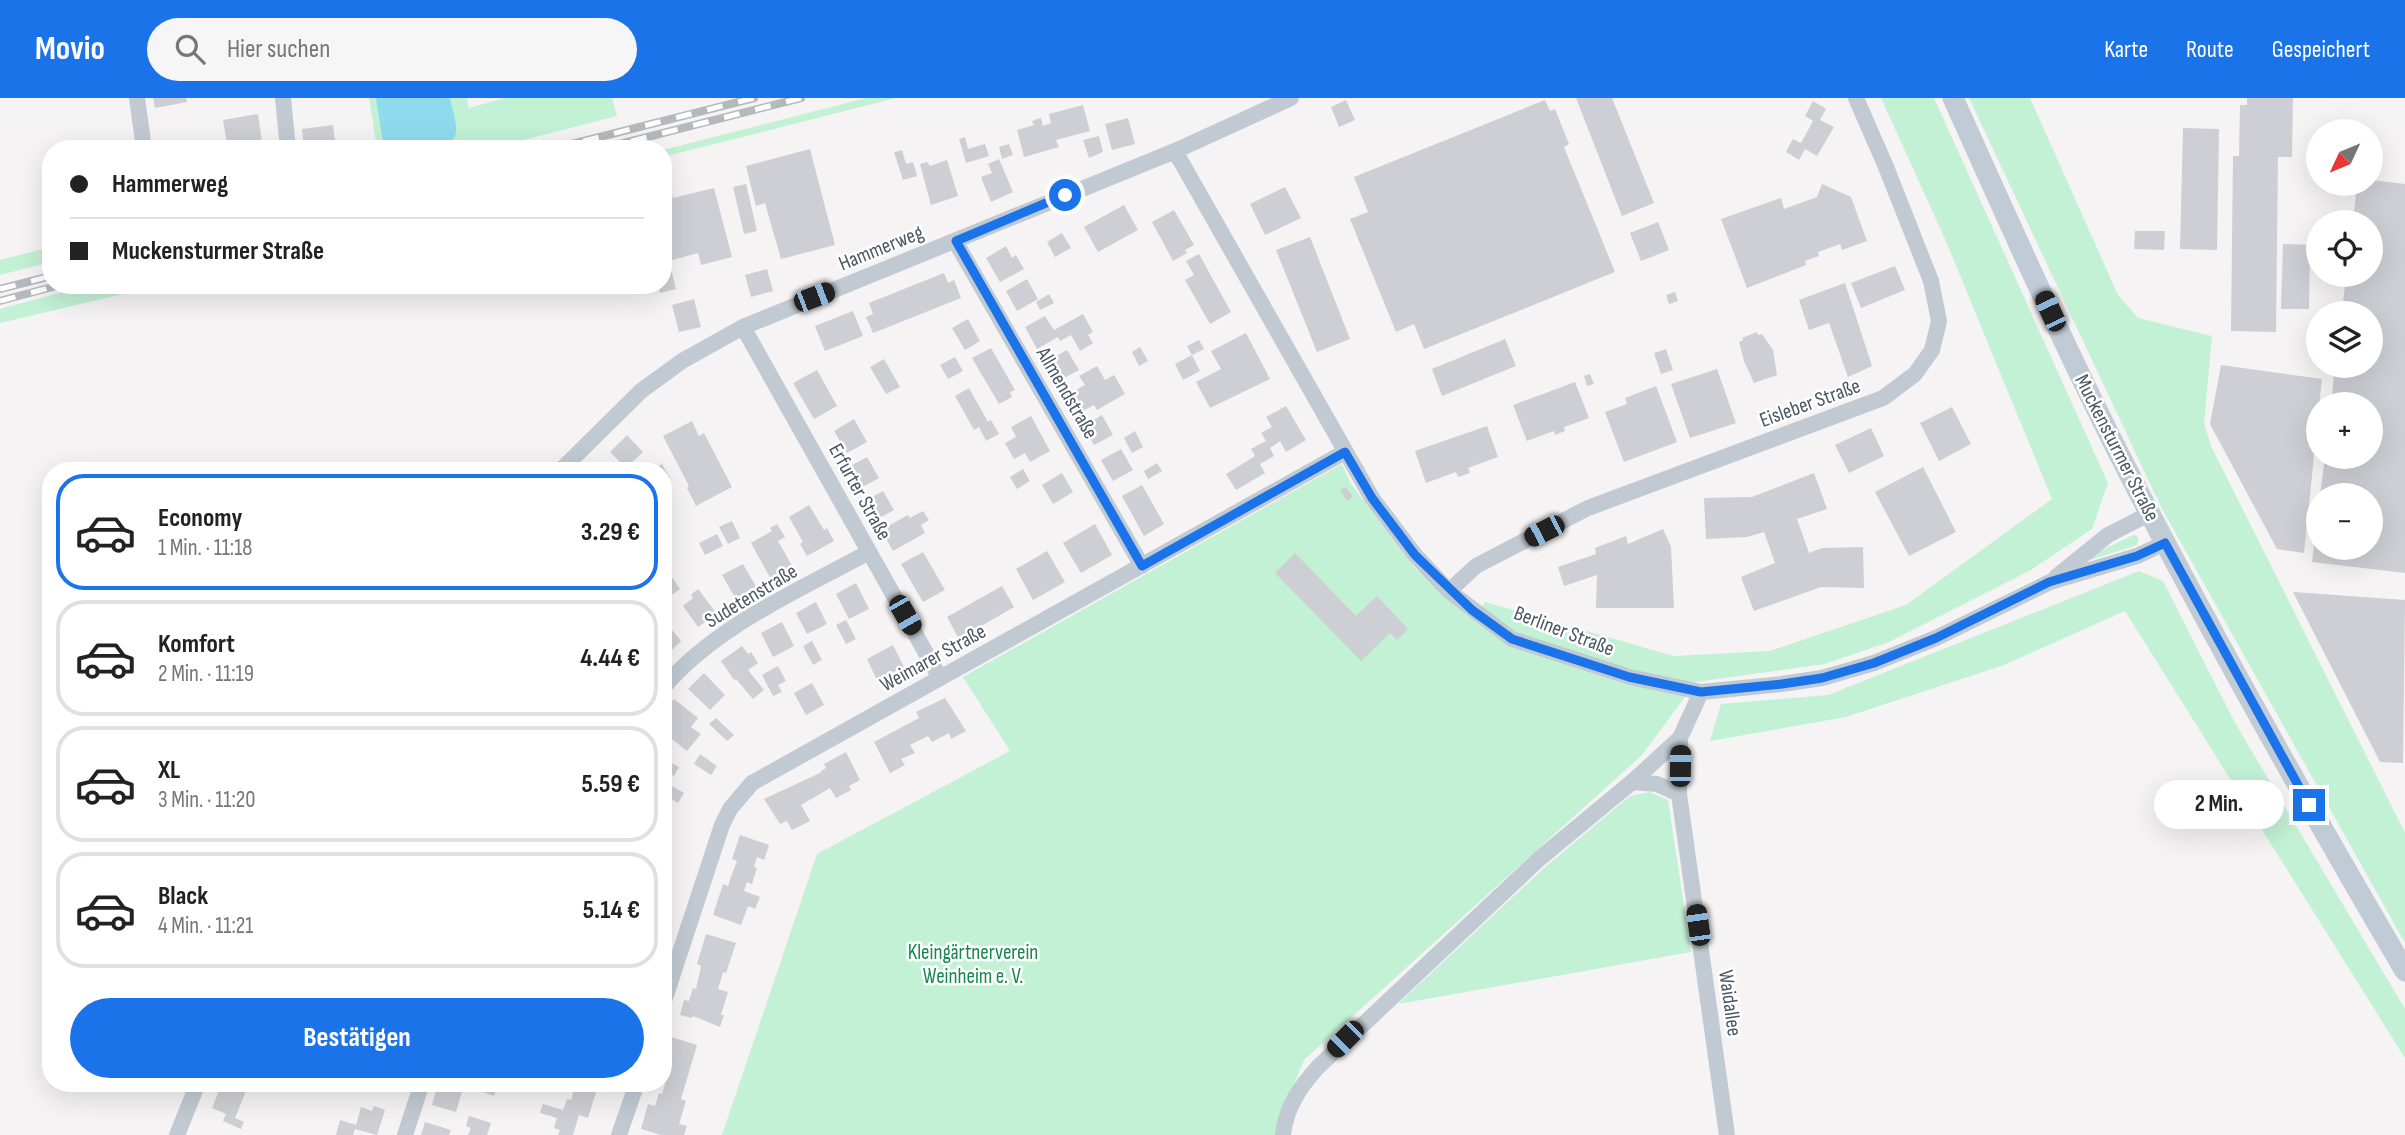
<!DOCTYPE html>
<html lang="de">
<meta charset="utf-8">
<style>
body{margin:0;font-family:"Sofia Sans Condensed",sans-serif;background:#f6f6f6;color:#222;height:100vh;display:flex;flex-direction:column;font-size:26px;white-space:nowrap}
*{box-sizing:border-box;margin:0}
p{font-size:23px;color:#767676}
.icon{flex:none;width:38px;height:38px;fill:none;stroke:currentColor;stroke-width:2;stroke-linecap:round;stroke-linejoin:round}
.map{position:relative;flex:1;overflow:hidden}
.panel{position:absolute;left:42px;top:364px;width:630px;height:630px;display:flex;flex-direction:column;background:#fff;border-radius:28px;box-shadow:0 7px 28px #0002}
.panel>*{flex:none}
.guide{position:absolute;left:42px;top:42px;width:630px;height:154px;border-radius:28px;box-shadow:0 7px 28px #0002;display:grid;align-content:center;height:154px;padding:0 28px;background:#fff}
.needle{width:46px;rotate:226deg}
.buttons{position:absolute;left:2306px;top:21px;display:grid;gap:14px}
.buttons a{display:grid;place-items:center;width:77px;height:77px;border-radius:50%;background:#fff;box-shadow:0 7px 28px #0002;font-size:35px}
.end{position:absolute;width:32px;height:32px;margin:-16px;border:9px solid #1a73e8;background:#fff;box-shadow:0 0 0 4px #fff}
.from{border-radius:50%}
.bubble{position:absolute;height:49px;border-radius:24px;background:#fff;box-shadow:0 7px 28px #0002;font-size:23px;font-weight:700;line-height:49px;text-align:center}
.car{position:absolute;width:21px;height:42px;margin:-21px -10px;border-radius:9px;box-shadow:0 0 5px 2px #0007;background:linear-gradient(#222 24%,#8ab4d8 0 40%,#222 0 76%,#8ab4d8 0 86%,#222 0)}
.guide b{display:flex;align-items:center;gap:24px;height:66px;font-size:26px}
.guide b+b{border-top:2px solid #e0e0e0}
.guide i{width:18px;height:18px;background:#222}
ul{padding:12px 0 0;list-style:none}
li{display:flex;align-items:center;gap:21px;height:116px;margin:0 14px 10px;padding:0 14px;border:4px solid #e0e0e0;border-radius:28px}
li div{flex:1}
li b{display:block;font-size:26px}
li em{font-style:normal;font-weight:700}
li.active{border-color:#1a73e8}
li>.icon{width:63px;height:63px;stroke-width:1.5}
.button{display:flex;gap:14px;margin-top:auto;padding:14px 28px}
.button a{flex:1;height:80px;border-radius:42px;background:#1a73e8;color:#fff;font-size:28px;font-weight:700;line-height:80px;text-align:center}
header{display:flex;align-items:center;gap:42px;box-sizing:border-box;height:98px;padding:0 35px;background:#1a73e8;color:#fff}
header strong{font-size:33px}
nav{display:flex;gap:38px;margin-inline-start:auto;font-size:24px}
.search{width:490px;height:63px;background:#f6f6f6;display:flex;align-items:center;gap:18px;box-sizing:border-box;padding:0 24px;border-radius:38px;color:#767676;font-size:26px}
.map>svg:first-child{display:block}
.green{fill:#c3f1d5}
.water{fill:#90daee}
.building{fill:#cdcfd5}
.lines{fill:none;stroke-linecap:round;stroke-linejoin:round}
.street{stroke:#c1cad2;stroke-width:16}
.secondary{stroke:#c1cbd6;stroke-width:21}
.rail-casing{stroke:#b5b8bd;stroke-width:8}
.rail{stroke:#fff;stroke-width:5;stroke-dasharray:16;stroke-linecap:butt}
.route{stroke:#1a73e8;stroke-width:9}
.labels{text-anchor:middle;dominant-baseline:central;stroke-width:5;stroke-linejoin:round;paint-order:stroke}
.street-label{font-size:21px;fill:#4a5661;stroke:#fff}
.park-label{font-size:21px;fill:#17864f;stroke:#fff}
</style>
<header>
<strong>Movio</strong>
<div class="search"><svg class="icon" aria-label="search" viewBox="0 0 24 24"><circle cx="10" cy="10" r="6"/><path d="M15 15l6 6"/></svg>Hier suchen</div>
<nav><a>Karte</a><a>Route</a><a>Gespeichert</a></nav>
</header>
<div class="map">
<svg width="2405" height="1037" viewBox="0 0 2405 1037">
<rect width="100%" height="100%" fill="#f5f3f3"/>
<path class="green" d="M369 0H467L469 10 505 0H612L617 18 488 51H377Z
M866 0H896L663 59V52Z
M1881 0H1934L2108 385 2092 431 2031 472 1889 544 1825 566 1696 584 1642 657 1304 962 1276 1031V1037H722L817 756 1010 653 963 579 1342 366 1351 386 1414 469 1476 521 1485 504 1674 558 1770 553 1906 507 2052 401 1945 141Z
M1969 0H2030L2118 197 2138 220 2212 238 2204 325 2211 348 2405 735V845L2161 409Z
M51 149V164L0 177V162Z
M89 187H161L0 225V211Z
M2133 437 2137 438 2139 443 2137 447 2087 463 2088 459Z
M2139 473 2163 483 2235 625 2405 911V960L2125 513 2004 567 1846 619 1710 643 1721 606 1828 597Z
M1650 694 1668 702 1691 854 1398 906 1544 770 1630 698Z"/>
<path class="water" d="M376 0H450C452 10 457 24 456 34 454 56 400 51 384 51Z"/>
<path class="building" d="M153 0H186L187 4 155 10Z
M1576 0H1612L1654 105 1622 118Z
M2247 0H2293L2292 59H2278L2276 234 2231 233 2233 58H2239L2240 7H2247Z
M1346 2 1355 22 1339 29 1331 9Z
M1545 2 1550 13 1555 11 1569 46 1564 49 1615 174 1424 251 1414 226 1396 234 1350 121 1368 114 1354 79Z
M1813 3 1826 11 1820 22 1834 29 1817 58 1805 51 1799 62 1786 54 1793 41 1801 45 1813 23 1805 18Z
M1083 7 1090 33 1056 42 1059 49 1024 59 1017 32 1034 27 1032 23 1041 20 1043 28 1051 25 1049 16Z
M258 16 263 51H228L223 22Z
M1128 20 1135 46 1112 52 1105 26Z
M333 27 336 51H304L302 31Z
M2183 30 2219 31 2217 152 2180 151Z
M1099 38 1103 54 1089 60 1083 42Z
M965 39 968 51 985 46 989 58 966 65 959 41Z
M1009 46 1013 57 1002 61 999 49Z
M810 51 835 147 781 161 765 105 756 108 746 68Z
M902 52 906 66 913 64 917 78 903 82 894 54Z
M999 61 1013 94 991 104 981 79 992 75 988 66Z
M947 62 958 98 931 107 920 66 927 64 930 68Z
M2371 82 2405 86V475L2312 464 2317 421 2319 450H2371V397H2320L2325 359H2371V306H2331L2335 268H2371V215H2342L2346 177H2371V124H2353L2357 86H2371Z
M746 86 757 133 744 136 733 89Z
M1822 86 1851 99 1867 143 1842 152 1840 146 1818 154 1819 158 1805 163 1806 167 1747 190 1721 121 1781 100 1784 111 1817 99Z
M1285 89 1301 120 1265 137 1250 106Z
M714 90 732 159 701 167 698 155 669 163 676 191 660 195 658 187H663V93L671 92 673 100Z
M1124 107 1138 132 1098 154 1084 129Z
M1174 112 1194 147 1185 152 1187 155 1173 163 1152 124Z
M1658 124 1669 152 1641 163 1630 135Z
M2135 133H2165L2164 152 2134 151Z
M1062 135 1071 150 1055 159 1047 144Z
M1310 139 1350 241 1317 254 1276 152Z
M2283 146 2310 147 2309 211H2281Z
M1006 148 1012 160 1016 157 1024 171 1000 184 986 160Z
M1199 156 1231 214 1210 226 1185 182 1194 177 1186 163Z
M1895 168 1905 192 1861 210 1851 185Z
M767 171 773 193 751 199 745 177Z
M944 175 948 185 954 182 961 200 873 235 866 219 873 216 869 205Z
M1027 181 1038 201 1017 213 1006 193Z
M1845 185 1872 268 1848 279 1829 225 1809 232 1799 202Z
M1675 194 1678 203 1669 206 1666 197Z
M1049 196 1054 205 1040 212 1036 204Z
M694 201 701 229 679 234 672 207Z
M853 213 863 238 825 253 815 228Z
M1083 216 1093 234 1088 237 1093 245 1080 253 1071 237 1060 243 1058 239 1037 251 1025 229 1045 218 1054 232Z
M968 221 980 243 965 252 952 230Z
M1757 234 1758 237 1762 236 1773 252 1777 277 1754 285 1744 263 1739 244 1743 242 1742 240Z
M1246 235 1270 281 1210 310 1196 284 1221 271 1211 253Z
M1505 241 1516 268 1442 298 1432 271Z
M1199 242 1204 251 1192 257 1187 248Z
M1140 249 1148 263 1139 268 1132 254Z
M991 250 1015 292 1010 294 1012 299 999 306 972 260Z
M1666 251 1673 272 1661 276 1654 255Z
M1067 252 1079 272 1057 284 1046 264Z
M1192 257 1200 273 1183 282 1175 266Z
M955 259 963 273 948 281 940 267Z
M884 261 900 289 886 296 870 269Z
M2221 267 2322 281 2304 455 2277 451 2210 326Z
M1097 268 1105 282 1114 277 1125 296 1097 312 1094 307 1075 317 1065 298 1085 287 1079 278Z
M1717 271 1736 325 1690 340 1671 286Z
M817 272 837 308 814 321 793 285Z
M1590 276 1594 286 1587 288 1584 278Z
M1575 284 1589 320 1564 329 1565 333 1555 337 1554 333 1527 343 1513 307Z
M1656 288 1677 344 1624 364 1605 314 1627 306 1625 300Z
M969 290 988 324 991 322 999 336 986 343 979 329 974 332 955 298Z
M1286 308 1306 342 1286 354 1280 343 1270 350 1274 358 1260 366 1265 375 1236 392 1226 376 1255 358 1251 351 1266 343 1261 335 1272 329 1266 319Z
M1952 309 1971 346 1939 363 1920 325Z
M1102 317 1113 337 1094 347 1083 328Z
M1031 318 1050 353 1030 364 1025 355 1014 361 1005 345 1016 339 1011 329Z
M854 321 867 344 847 355 834 333Z
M692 323 699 338 704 335 732 389 696 408 687 390 689 388 663 338Z
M1487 328 1498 359 1468 370 1470 375 1458 379 1456 374 1426 385 1415 353Z
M1871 330 1884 358 1849 375 1835 347Z
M1135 333 1143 349 1132 355 1124 340Z
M627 337 643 354 626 370 610 354Z
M1121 351 1133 372 1113 383 1101 362Z
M867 359 879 380 857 392 845 371Z
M1157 365 1162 373 1148 381 1144 373Z
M662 366 670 380 663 383V373H651Z
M1923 369 1956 434 1909 458 1875 394Z
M1023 371 1030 383 1017 391 1010 379Z
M1062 375 1073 394 1053 406 1042 387Z
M1814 375 1827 411 1797 421 1809 455 1822 450 1863 449 1864 490 1821 489 1754 513 1741 479 1775 465 1764 434 1747 439 1706 441 1704 400 1752 399Z
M1142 387 1164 426 1144 438 1122 398Z
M1346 389 1353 399 1347 403 1340 392Z
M883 393 894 412 874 423 863 404Z
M809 407 824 432 827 430 834 443 807 458 800 446 803 444 789 419Z
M923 413 929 422 921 427 925 435 893 453 881 432 908 417 910 420Z
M732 423 740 440 728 446 719 429Z
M777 426 785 439 778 443 794 471 772 483 751 445 772 433 770 430Z
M1095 426 1112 457 1081 475 1063 445Z
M1663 431 1671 449 1674 510H1596L1597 477 1564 488 1558 469 1596 456 1595 450 1626 438 1628 446Z
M717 436 723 448 705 457 699 445Z
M1047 453 1065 484 1033 502 1016 471Z
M923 454 945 492 923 504 901 466Z
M1295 455 1356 518 1377 498 1408 531 1397 542 1390 535 1361 563 1275 475Z
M743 466 758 492 737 503 722 477Z
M672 479 680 491 665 502 663 486Z
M856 485 869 511 849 521 836 496Z
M1002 488 1014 509 959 541 947 519Z
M698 491 717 516 698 529 683 508 693 500 691 497Z
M2293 494 2405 502 2403 665 2380 664Z
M816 504 827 526 807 536 796 515Z
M663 521 681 543 672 552 668 548 663 553Z
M846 522 856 541 846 546 836 527Z
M782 524 794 548 773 559 761 535Z
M812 543 822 562 813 567 803 548Z
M893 547 904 569 877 582 867 561Z
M742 548 748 556 751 554 758 565 748 572 764 592 753 601 736 581 734 582 721 563Z
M778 568 786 583 778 587 782 594 773 598 762 577Z
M704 575 725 597 710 612 688 591Z
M812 585 824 607 806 617 794 595Z
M945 600 966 633 951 641 949 635 932 644 928 638 910 647 915 655 901 661 905 667 890 675 874 644 919 620 916 614Z
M674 601 698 620 691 629 701 636 687 653 663 634V614Z
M716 620 734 637 727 643 709 626Z
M846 654 860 682 849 688 851 692 836 700 830 690 801 707 810 723 792 732 787 723 780 726 764 701 822 674 821 673 826 670 824 666Z
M700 656 717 668 711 677 694 666Z
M663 660 679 669 674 678 663 672Z
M665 684 684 695 678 705 663 697Z
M740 737 769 747 764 762 757 759 754 769 757 770 752 786 747 784 744 793 760 799 755 811 748 808 741 827 713 817 723 786 728 788 731 779 737 763 732 761Z
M663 803 671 806 663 824Z
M706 836 736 845 726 875 723 874 718 891 728 894 721 917H724L720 929 693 918 692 920 680 917 684 902 689 903 693 890 696 891 701 868 697 866Z
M671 939 697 947 681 1001 686 1003 679 1026 687 1028 684 1037H661L641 1031 648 1006 655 1008 659 995 662 996 670 969 663 966Z
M222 985 246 993 235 1020 244 1024 241 1031 223 1023 226 1016 212 1010Z
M486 985H498L494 998 483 994Z
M576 985 597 991 588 1020 579 1017 573 1037H558L560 1032 554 1030 557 1020 540 1015 543 1006 563 1012 567 1001 571 1002Z
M438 986 462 993 456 1014 432 1007Z
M374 1008 385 1012 377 1037 355 1031 353 1037H336L340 1022 356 1027 361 1009 372 1013Z
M469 1018 491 1025 487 1037H468L471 1030 466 1028Z
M425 1024 451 1032 449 1037H421Z"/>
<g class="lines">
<path class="street" d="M137 0 144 51
M283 0 288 51
M1175 53 1372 400 1415 457 1449 493 1512 541 1630 579 1701 594 1782 586 1822 580 1874 565 1936 540 2050 484 2137 458 2165 445
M955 143 1142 468
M743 229 940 580
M560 373 641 293 682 263 743 229 1175 53 1291 0
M2056 479 2108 437 2149 416
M1449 493 1476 468 1588 410 1883 300 1915 276 1932 252 1939 223 1931 183 1886 69 1856 0
M663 590C715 528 800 492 869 454
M1701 594 1680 640 1679 696 1727 1037
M1632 684 1657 686 1679 696
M663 906 722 727 730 711 752 685 1345 354
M177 1037 198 985
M405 1037 422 985
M619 1037 637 985
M1283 1037C1286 1009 1300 989 1318 969L1539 761 1632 684 1680 640"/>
<path class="secondary" d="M1953 0C2016 140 2078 280 2150 416 2231 571 2317 723 2405 873"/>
<defs>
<path id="rail" d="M552 51 754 0
M600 51 801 0
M0 191 51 178
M0 203 60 187"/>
</defs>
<use href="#rail" class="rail-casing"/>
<use href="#rail" class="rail"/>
</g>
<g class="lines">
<path class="route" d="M1065 97 956 143 1142 468 1345 354 1372 400 1415 457 1472 512 1512 541 1629 579 1701 594 1782 586 1822 580 1874 565 1936 540 2049 484 2137 458 2165 445 2309 707"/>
</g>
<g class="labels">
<g class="street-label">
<text transform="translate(881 150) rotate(-22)">Hammerweg</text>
<text transform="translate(1067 295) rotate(60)">Allmendstraße</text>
<text transform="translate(1810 305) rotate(-20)">Eisleber Straße</text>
<text transform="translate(2117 350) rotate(63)">Muckensturmer Straße</text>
<text transform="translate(860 394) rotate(61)">Erfurter Straße</text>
<text transform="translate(751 498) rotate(-31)">Sudetenstraße</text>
<text transform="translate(1564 533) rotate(21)">Berliner Straße</text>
<text transform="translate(933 560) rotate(-29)">Weimarer Straße</text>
<text transform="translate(1730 905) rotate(82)">Waidallee</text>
</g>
<g class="park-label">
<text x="973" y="854">Kleingärtnerverein<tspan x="973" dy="24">Weinheim e. V.</tspan></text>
</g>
</g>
</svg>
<div class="buttons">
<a><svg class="needle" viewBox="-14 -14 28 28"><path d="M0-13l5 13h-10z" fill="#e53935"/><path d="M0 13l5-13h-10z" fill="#767676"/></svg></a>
<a><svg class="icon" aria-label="locate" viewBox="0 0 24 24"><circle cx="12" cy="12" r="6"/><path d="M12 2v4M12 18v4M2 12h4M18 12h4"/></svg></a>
<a><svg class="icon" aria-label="layers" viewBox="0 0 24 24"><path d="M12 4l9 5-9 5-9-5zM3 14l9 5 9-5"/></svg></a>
<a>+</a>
<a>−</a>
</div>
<i class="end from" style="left:1065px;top:97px"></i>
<i class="end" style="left:2309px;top:707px"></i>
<div class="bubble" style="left:2154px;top:682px;width:130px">2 Min.</div>
<i class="car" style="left:814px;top:199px;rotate:69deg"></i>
<i class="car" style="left:2050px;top:213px;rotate:335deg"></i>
<i class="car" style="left:1544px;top:433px;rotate:243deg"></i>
<i class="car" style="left:905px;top:517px;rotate:150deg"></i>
<i class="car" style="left:1680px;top:668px;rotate:1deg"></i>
<i class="car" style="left:1698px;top:827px;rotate:352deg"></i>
<i class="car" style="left:1345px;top:941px;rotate:225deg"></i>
<div class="guide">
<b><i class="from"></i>Hammerweg</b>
<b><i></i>Muckensturmer Straße</b>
</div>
<section class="panel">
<ul>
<li class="active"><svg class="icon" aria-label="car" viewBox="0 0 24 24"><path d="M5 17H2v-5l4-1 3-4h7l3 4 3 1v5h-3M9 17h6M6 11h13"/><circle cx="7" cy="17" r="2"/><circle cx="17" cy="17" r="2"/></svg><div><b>Economy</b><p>1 Min. · 11:18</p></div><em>3.29 €</em></li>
<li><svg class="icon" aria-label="car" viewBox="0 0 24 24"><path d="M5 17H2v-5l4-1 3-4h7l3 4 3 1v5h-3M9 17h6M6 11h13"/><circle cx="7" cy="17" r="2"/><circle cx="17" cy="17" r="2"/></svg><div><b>Komfort</b><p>2 Min. · 11:19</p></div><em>4.44 €</em></li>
<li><svg class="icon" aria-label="car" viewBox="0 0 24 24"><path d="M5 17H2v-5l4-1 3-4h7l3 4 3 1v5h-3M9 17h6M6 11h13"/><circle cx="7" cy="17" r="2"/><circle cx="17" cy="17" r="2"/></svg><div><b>XL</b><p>3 Min. · 11:20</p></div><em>5.59 €</em></li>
<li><svg class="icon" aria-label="car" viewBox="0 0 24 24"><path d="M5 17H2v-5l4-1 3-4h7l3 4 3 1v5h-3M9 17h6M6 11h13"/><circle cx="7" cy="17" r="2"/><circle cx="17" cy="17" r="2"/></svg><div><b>Black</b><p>4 Min. · 11:21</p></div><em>5.14 €</em></li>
</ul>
<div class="button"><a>Bestätigen</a></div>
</section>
</div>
